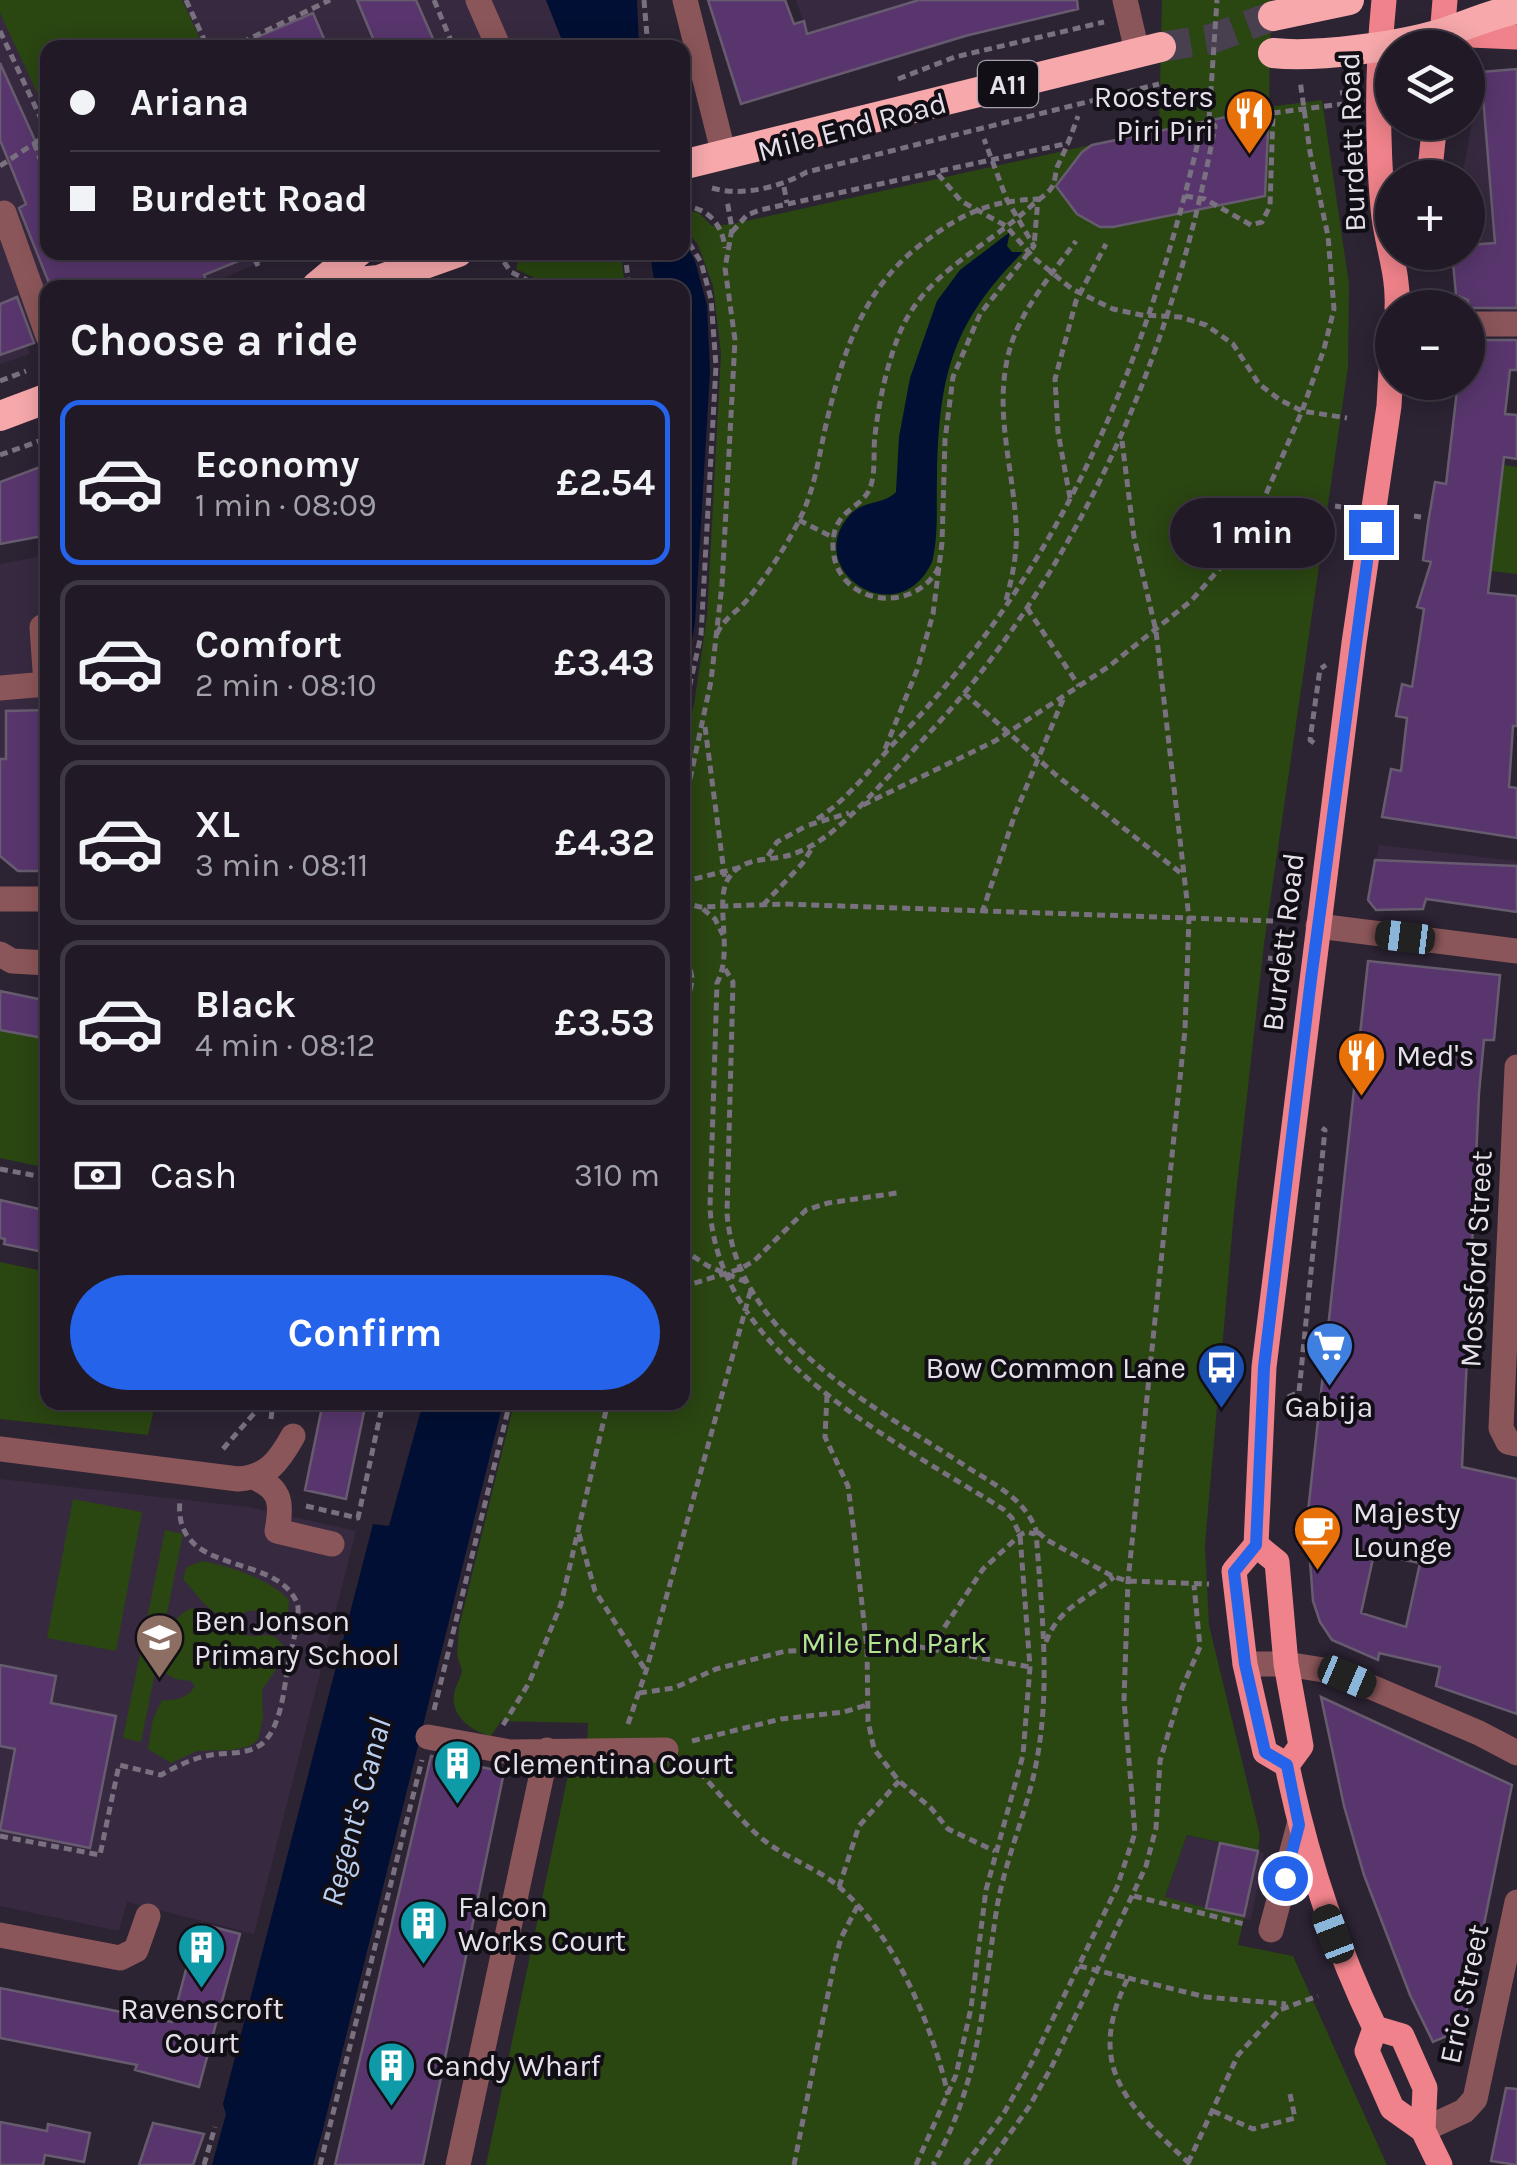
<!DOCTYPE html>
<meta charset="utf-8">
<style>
body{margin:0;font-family:Karla,sans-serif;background:#2d2732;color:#f1f3f6;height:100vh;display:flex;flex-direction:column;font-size:38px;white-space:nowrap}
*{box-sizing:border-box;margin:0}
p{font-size:32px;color:#a2a1a7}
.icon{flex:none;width:55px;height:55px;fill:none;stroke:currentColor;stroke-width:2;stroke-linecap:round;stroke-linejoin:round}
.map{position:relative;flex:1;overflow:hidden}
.side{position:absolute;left:40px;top:280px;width:650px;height:1130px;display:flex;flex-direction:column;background:#211a26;border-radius:20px;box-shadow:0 5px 25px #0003,0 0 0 2px #3e3843}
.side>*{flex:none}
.guide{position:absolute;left:40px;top:40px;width:650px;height:220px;border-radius:20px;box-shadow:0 5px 25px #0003,0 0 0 2px #3e3843;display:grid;align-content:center;height:220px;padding:0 30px;background:#211a26}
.tools{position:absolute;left:1375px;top:30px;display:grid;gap:20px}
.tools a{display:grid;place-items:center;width:110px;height:110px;border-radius:50%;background:#211a26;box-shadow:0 5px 25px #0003,0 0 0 2px #3e3843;font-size:50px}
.end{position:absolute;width:45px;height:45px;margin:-22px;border:12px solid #2563eb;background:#fff;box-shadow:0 0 0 5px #fff}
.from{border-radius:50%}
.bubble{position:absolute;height:70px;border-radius:35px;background:#211a26;box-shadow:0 5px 25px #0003,0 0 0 2px #3e3843;font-size:32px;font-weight:700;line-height:70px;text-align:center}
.car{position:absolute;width:30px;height:60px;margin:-30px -15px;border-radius:12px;box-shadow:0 0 8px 2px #0007;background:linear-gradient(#222 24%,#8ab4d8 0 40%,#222 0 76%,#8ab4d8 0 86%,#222 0)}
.guide b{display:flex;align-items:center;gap:35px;height:95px;font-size:38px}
.guide b+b{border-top:2px solid #3e3843}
.guide i{width:25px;height:25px;background:#f1f3f6}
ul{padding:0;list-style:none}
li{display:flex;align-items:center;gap:30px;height:165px;margin:0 20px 15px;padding:0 10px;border:5px solid #3e3843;border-radius:20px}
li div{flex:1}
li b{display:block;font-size:38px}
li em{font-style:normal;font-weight:700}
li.selected{border-color:#2563eb}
li>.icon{width:90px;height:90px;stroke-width:1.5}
h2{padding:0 30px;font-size:45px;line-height:120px}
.pay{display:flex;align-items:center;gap:25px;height:110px;padding:0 30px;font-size:38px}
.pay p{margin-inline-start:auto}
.primary-button{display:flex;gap:20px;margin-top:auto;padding:20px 30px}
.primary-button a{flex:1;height:115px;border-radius:60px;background:#2563eb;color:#fff;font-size:40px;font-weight:700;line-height:115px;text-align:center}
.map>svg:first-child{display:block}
.built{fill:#372a40}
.green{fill:#2a4611}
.water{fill:#000f33}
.building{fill:#58366d;stroke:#675c6f;stroke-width:2.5;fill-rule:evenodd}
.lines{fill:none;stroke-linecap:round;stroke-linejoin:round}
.highway-tunnel{stroke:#483f4f;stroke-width:30;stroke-dasharray:30 15;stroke-linecap:butt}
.path{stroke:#79717f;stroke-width:5;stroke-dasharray:8 5;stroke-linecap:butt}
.minor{stroke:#8b5659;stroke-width:25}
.major{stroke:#ef828a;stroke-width:25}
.highway{stroke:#f7a8ab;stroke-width:30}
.path-bridge{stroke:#79717f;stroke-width:5;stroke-dasharray:8 5;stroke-linecap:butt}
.route{stroke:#2563eb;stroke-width:12}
.labels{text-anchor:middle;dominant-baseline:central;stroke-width:8;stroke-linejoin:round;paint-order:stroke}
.shield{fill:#120e15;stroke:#a6a1ab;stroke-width:2.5}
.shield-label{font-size:28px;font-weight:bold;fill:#e6e0eb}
.poi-label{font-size:30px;fill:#e6e0eb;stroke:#120e15;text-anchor:start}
.street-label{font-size:30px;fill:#e6e0eb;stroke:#120e15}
.park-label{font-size:30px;fill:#b2e58d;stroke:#120e15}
.water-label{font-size:32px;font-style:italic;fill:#bacfef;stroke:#120e15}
</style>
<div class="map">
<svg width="1517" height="2165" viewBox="0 0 1517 2165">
<rect width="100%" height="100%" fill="#2c2333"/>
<path class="built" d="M0 0H546L563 42 571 47 48 48V252L281 253 203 287 48 288 47 338 27 345 30 354 0 364Z
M796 0H953L966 38 741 104 794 24 803 21Z
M1517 69V315L1503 316 1456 295 1451 253 1468 252V178L1462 177 1481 72Z
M47 555V871H18L0 856V564Z
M1379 845 1517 861V912L1427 899 1423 909 1376 910 1368 900Z
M0 1479 249 1507 356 1531 254 1934 127 1902 119 1931 0 1906Z
M1187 1835 1264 1853 1251 1920 1165 1898Z"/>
<path class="green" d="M0 0H182L204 47 48 48 47 114 0 13Z
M1162 0H1271L1269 107 1322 100 1349 284 1348 367 1264 944 1234 1212 1205 1545 1209 1625 1260 1835 1258 1851 1187 1835 1165 1897 1244 1918 1238 1945 1293 1956 1387 2165H486L569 1770H586L588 1723 501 1721 491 1736C470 1731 446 1713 456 1687 458 1681 461 1677 462 1671L457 1655 459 1627 514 1403 682 1402V748L694 705 707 615 721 354 713 286 698 245 683 225V209L699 213 712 226 732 224 1159 130Z
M546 253H621L625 287H553L516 269 518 262Z
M1496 464 1517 467V574L1490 571Z
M0 1030 47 1039V1168L0 1158Z
M0 1262 47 1272 48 1402 144 1403V1407L154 1409 148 1435 0 1419Z
M73 1499 142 1512 116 1651 47 1638Z
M165 1530 183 1534 141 1742 123 1738Z
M202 1561C230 1566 269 1579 289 1600L288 1625 280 1630 266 1625 257 1611C246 1609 245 1615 234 1617 212 1621 196 1592 183 1579L187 1567Z
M193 1608 220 1621 236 1622 245 1635C265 1640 273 1625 287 1653L262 1690 263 1718 258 1740 250 1746 232 1750 197 1751 171 1763 148 1749 153 1719 162 1700C174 1701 187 1699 195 1686L191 1681 175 1679 164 1672C163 1650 168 1615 193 1608Z"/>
<path class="water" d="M546 0H637L639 47H571L563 43Z
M1010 232 1007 246 1012 252H1023C951 324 939 377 937 476 936 504 939 535 932 562 898 635 802 570 849 516 862 500 884 505 896 492L899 437 910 378 937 301 960 270Z
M683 238 695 261 707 305 710 371 695 623 683 692 682 288 655 287 650 253 682 252Z
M423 1403H503L322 2133 313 2165H212L226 2114 223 2104 373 1524 389 1526Z"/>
<path class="building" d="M357 0H416L437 48H377Z
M708 0H785L794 24 804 21 807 34 919 0H1077L1078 9 965 36 741 104Z
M313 13 328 48H232Z
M0 63 48 169V252L258 253 204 275 206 280 188 288H51L19 208 26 204 0 140Z
M1517 69V308H1468V300L1456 295 1452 252H1468V245L1495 243 1481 72Z
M1269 108 1265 196 1113 227H1100L1077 214 1056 186 1082 152 1092 145Z
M17 297 34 343 0 355V304Z
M1468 340H1517V370H1510L1505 414 1517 415V459L1504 457 1488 593 1517 596V726H1513L1509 787 1517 788V838L1382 817 1391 769 1401 771 1407 718 1396 716 1402 684 1412 687 1424 609 1417 607 1431 562 1423 560 1428 523 1435 482 1446 484 1458 382H1468Z
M48 464V535L0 544V482Z
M48 710V871H18L0 856V759H6V711Z
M1375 860 1517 866V912L1426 899 1423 909 1376 910 1368 900Z
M1368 961 1500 975 1494 1040H1484L1479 1093 1462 1467 1517 1479V1714L1436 1686 1440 1667 1379 1653 1378 1660 1332 1640 1320 1622 1313 1601 1307 1521ZM1374 1554 1420 1563 1406 1627 1361 1613Z
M0 991 48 1001V1039L0 1030Z
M0 1200 48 1211V1253L4 1244 5 1239 0 1238Z
M323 1402H366L346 1499 305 1490Z
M0 1665 56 1676 51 1703 116 1716 90 1848 0 1830 15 1749 0 1746Z
M1321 1697 1512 1785 1463 2029 1433 2042 1410 1995 1364 1875 1344 1806Z
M431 1756 504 1772 423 2165H335Z
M1220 1843 1258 1851 1244 1916 1206 1908Z
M202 1924 240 1934 199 2087 135 2070 137 2065 0 2038V1988L172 2022 195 1936 198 1937Z
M1506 2088 1517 2089V2165L1491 2161Z
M0 2122 47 2131 48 2124 90 2133 84 2162 45 2155 43 2165H0Z
M153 2123 204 2134 193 2165H139Z"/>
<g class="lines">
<path class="highway-tunnel" d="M1161 47 1211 39 1273 16"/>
<path class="path" d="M186 0 208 48
M434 0 454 48
M644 0 648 48
M0 31 48 134
M230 48 330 0
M898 79 955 57 1104 22
M1340 93 1348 92
M34 143 47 177
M0 166 47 135
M938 174 961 201 1006 226 1034 258 1072 289 1113 309 1141 315 1180 317 1206 325 1233 344 1259 384 1280 400 1302 411 1347 418
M784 187 787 203
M712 188C742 197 780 187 807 172L1159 84
M1185 196 1205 199 1251 225 1262 222 1270 206 1273 113 1342 104
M682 206C707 207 722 223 725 248
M682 232 701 262 711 299 716 366 701 635 682 720
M732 232 747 215 760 210 1069 143
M625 252 629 288
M504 262 511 272 543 288
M258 266 256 262 277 252
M0 381 26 371
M0 455 48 438
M1070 498 1058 432 1055 379 1076 301 1106 244
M1335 506 1341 507
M1414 516 1421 517
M799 520 834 538
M939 567C913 618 831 604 833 543 834 509 862 509 870 488 876 473 873 451 875 435 879 401 887 364 900 332 926 272 984 249 1030 207 1036 201 1048 194 1052 187 1056 180 1055 171 1058 165 1066 149 1072 133 1078 116
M1006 600C1013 575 1018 549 1016 523 1012 460 991 401 1013 339 1026 304 1054 271 1076 241
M1027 608 1079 686
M717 634C723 619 737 612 747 600 768 574 790 541 804 510 815 484 819 457 825 429 842 355 862 286 927 240 965 212 990 201 1038 199L1034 246
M964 693 1056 775 1182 874
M705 727 725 880
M1314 743 1310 740 1320 669 1326 665
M885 749 917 670 933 614 942 543 945 440 953 377 980 314 1034 246 1007 200 984 139
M863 805 995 741 1108 667 1191 601 1236 550 1263 501 1302 411 1324 349 1334 309 1328 236 1310 152 1300 80
M682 817 711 681 722 585 735 340 725 268 732 229 727 200
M817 819C850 798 872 766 898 739 1065 565 1149 356 1202 125L1209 120
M809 825 849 813
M768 856 777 842 808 825
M682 882 738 868
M682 902 700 907 784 904 1273 921
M763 905 802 864 814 845
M703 909 715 919 723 935
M982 913 1015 814 1064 697
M1268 958 1289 961
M682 960C701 975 688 993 682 1013
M725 969 733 982 727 1213C736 1336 872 1405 964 1465 991 1483 1024 1497 1036 1530 1041 1607 1051 1683 1037 1759 1028 1810 1006 1856 997 1907 982 2002 982 2078 933 2165
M0 1169 48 1178
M682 1249 708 1266 746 1282
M682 1287 740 1269 754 1261 806 1210 828 1203 897 1193
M827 1395 825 1437 848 1486 853 1524 867 1649 868 1721 874 1749 899 1781 931 1808 948 1829 995 1851
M1288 1397 1299 1392 1325 1130 1322 1128
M271 1419 273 1402
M223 1449 264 1402
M306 1506 358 1518 383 1402
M1038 1532 1047 1540 1114 1577 1128 1581 1209 1584
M579 1534 595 1591 646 1671
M1046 1642C1058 1608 1088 1598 1114 1577
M930 1649 983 1569 1020 1535 1026 1532 1035 1534
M639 1693 674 1688 716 1669 786 1651 920 1647 1030 1667
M434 1710 510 1402
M628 1724 646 1671 751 1289
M503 1725 529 1683 561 1604 608 1402
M692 1741 781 1719 844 1712 867 1705
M690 1763C716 1787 739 1821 765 1841 788 1859 815 1867 838 1886 893 1932 933 2026 948 2095
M0 1836 100 1855 119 1765 161 1775C177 1766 193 1758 211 1755 228 1752 249 1755 263 1743 280 1727 284 1692 287 1671 289 1655 302 1615 297 1603 276 1551 172 1578 180 1500
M839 1887 859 1826 899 1781
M1134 1896 1244 1924
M1079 1966 1128 1978C1084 2067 1127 2105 1191 2165
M1128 1978 1206 1997 1286 2004
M1213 2111 1253 2129 1295 2118 1290 2094
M1188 2163 1238 2055 1279 2010 1318 1996
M204 2165 215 2127
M320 2165 422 1760
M794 2165 834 1964 841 1938 858 1905
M916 2165 956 2075 971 2008 986 1890 1023 1755 1030 1667 1020 1535 1012 1518 1003 1509C894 1440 717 1354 710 1207L717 983C734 951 714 903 728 879 742 856 770 861 790 855 823 845 851 816 874 792 912 751 952 711 985 667 1106 508 1179 321 1215 126L1209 120
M965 2165 1004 2113 1027 2072 1117 1887 1135 1833 1124 1700 1128 1581 1185 1030 1189 918 1156 631 1134 537 1122 441
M987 2165 1029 2107 1051 2068 1146 1866 1156 1828 1160 1761 1182 1688 1200 1647 1194 1585"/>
<path class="minor" d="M478 0 499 48
M685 0 724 155
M1125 0 1137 51
M4 213 48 336
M1468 324H1517
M0 688 46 684 42 627 48 626
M0 899H48
M1318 926 1517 951
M0 954 12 961 48 963
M1517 1067 1501 1428 1508 1442 1517 1444
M0 1449 238 1479C268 1477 279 1461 293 1436
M255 1478C282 1489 282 1505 277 1531L332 1544
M1245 1664H1286L1336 1672 1479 1733 1517 1753
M428 1737 510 1752 666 1750
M1271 1930 1299 1825
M0 1935 120 1958 136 1950 148 1916
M1423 2130 1464 2111 1475 2099 1517 1902
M458 2165 547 1750"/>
<path class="major" d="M1384 0C1377 69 1377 139 1383 209 1386 243 1399 273 1397 308
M1447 34 1517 37
M1441 48 1445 0
M1429 178 1435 122
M1256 1545 1277 1562 1286 1664 1301 1746 1287 1765C1306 1857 1334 1943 1375 2028L1367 2051 1392 2108 1423 2130 1440 2165
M1287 1765 1265 1752 1245 1664 1234 1571 1256 1545 1264 1367 1354 643 1389 406 1392 350
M1375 2028 1402 2036 1425 2088 1423 2130"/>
<path class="highway" d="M1273 16 1349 0
M1273 53C1317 58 1400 46 1443 33 1468 25 1491 14 1517 9
M682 165 1161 47
M317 286 379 280 458 252
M317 286 358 252
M0 416 48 398"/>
<path class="path-bridge" d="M1209 120 1217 0"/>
</g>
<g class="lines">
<path class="route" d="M1285 1878 1299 1825 1287 1765 1265 1752 1245 1664 1234 1572 1256 1545 1264 1367 1311 979 1371 532"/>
</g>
<defs>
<symbol id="restaurant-pin" viewBox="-11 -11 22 30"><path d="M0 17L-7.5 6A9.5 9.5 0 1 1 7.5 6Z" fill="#e8710a" stroke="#120e15"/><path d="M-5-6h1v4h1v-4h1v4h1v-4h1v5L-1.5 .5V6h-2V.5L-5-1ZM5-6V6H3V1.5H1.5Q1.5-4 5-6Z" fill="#fff"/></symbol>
<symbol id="supermarket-pin" viewBox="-11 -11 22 30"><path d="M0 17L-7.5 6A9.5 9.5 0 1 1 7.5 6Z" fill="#3f7fe0" stroke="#120e15"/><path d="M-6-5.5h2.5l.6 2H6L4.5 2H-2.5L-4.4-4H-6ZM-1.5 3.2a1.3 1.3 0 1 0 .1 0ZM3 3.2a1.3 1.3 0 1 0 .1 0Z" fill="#fff"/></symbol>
<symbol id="bus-pin" viewBox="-11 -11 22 30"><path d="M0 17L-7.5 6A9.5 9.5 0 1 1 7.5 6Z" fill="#1a4fb4" stroke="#120e15"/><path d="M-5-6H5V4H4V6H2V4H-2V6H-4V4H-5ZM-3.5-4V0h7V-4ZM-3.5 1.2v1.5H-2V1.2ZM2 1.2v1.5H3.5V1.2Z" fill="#fff"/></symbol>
<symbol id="cafe-pin" viewBox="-11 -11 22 30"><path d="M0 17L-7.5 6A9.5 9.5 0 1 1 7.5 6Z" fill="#e8710a" stroke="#120e15"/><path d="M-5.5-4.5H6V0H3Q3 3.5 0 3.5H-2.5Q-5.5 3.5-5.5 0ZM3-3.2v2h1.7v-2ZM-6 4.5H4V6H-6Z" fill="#fff"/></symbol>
<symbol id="school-pin" viewBox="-11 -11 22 30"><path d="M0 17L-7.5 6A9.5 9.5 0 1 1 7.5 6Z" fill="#8d6e63" stroke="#120e15"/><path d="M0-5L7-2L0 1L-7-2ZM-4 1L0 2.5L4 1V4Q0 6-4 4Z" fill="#fff"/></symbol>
<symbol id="building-pin" viewBox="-11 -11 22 30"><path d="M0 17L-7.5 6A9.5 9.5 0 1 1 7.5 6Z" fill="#0f9aa8" stroke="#120e15"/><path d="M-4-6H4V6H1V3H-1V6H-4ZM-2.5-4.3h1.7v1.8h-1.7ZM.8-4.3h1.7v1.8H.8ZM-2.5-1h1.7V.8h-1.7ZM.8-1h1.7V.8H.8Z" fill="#fff"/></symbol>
</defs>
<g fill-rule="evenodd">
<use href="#restaurant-pin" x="1222" y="86" width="55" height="75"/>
<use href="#restaurant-pin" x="1334" y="1028" width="55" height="75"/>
<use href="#supermarket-pin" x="1302" y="1318" width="55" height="75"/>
<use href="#bus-pin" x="1194" y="1340" width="55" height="75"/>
<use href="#cafe-pin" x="1290" y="1502" width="55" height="75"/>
<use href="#school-pin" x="132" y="1610" width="55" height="75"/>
<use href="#building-pin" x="430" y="1736" width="55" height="75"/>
<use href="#building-pin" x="396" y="1896" width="55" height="75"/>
<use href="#building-pin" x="174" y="1920" width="55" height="75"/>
<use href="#building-pin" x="364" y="2038" width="55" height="75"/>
</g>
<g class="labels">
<rect class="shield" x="978" y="61" width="60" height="46" rx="8"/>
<g class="shield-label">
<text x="1008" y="84">A11</text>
</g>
<g class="poi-label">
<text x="1214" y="97" text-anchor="end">Roosters<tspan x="1214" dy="34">Piri Piri</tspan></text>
<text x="1396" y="1056">Med's</text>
<text x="1186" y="1368" text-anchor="end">Bow Common Lane</text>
<text x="1329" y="1407" text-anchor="middle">Gabija</text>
<text x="1353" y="1513">Majesty<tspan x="1353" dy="34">Lounge</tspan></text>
<text x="194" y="1621">Ben Jonson<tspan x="194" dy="34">Primary School</tspan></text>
<text x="493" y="1764">Clementina Court</text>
<text x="458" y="1907">Falcon<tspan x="458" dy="34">Works Court</tspan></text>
<text x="202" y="2009" text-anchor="middle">Ravenscroft<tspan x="202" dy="34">Court</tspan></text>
<text x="426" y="2066">Candy Wharf</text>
</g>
<g class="street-label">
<text transform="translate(852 127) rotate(-15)">Mile End Road</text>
<text transform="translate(1352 142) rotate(-92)">Burdett Road</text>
<text transform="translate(1283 942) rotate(-83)">Burdett Road</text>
<text transform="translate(1476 1259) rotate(-87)">Mossford Street</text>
<text transform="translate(1464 1994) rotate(-78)">Eric Street</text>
</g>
<g class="park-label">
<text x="894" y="1643">Mile End Park</text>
</g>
<g class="water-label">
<text transform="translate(356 1812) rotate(-75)">Regent's Canal</text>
</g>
</g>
</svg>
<div class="tools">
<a><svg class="icon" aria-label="layers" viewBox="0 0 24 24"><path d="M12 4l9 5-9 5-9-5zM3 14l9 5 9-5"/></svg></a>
<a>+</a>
<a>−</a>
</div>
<i class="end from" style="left:1285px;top:1878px"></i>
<i class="end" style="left:1371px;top:532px"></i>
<div class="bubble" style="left:1170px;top:498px;width:165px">1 min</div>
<i class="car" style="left:1405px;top:937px;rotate:277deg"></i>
<i class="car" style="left:1347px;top:1677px;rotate:113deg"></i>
<i class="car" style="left:1333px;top:1934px;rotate:339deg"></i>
<div class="guide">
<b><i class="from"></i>Ariana</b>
<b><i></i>Burdett Road</b>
</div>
<section class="side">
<h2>Choose a ride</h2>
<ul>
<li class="selected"><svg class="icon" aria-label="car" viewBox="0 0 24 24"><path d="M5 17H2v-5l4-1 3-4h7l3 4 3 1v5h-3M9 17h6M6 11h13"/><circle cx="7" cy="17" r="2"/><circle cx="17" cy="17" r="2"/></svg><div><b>Economy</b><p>1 min · 08:09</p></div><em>£2.54</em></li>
<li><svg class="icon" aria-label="car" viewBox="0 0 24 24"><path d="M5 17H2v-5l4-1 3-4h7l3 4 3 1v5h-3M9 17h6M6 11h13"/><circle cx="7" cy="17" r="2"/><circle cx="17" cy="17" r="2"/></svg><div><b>Comfort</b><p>2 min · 08:10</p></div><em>£3.43</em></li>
<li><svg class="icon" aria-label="car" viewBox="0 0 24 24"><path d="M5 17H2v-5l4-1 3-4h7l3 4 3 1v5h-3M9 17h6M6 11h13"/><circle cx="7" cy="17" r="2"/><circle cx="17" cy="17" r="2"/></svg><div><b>XL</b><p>3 min · 08:11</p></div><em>£4.32</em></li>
<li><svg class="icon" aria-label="car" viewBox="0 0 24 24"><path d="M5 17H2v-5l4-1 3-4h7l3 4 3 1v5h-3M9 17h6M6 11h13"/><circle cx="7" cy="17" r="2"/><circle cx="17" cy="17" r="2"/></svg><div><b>Black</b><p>4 min · 08:12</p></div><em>£3.53</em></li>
</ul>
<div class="pay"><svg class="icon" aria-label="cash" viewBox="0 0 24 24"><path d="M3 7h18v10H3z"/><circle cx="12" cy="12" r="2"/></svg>Cash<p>310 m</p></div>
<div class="primary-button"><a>Confirm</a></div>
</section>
</div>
